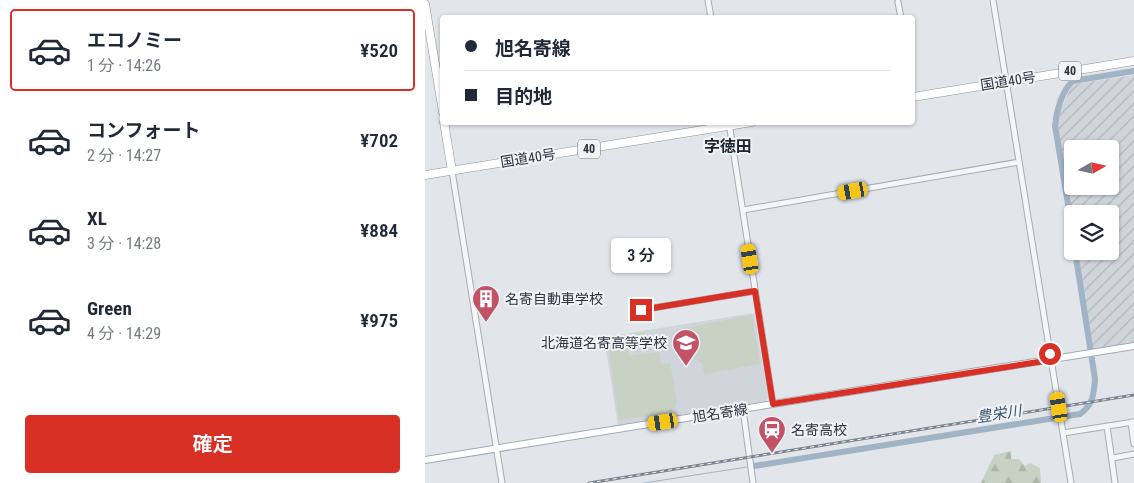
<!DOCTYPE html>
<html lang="ja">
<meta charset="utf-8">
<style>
body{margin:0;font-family:"Roboto Condensed","Noto Sans JP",sans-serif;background:#f6f6f7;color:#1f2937;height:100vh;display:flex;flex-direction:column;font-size:19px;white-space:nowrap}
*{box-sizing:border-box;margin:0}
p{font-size:16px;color:#747a83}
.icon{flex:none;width:28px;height:28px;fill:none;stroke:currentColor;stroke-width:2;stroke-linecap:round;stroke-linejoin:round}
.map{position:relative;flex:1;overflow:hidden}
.side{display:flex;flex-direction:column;background:#fff;width:425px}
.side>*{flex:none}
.banner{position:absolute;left:15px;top:15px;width:475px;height:110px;border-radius:5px;box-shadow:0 1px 4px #0004;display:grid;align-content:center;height:110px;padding:0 25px;background:#fff}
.needle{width:32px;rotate:81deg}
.fabs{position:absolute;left:639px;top:140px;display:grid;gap:10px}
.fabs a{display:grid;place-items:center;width:55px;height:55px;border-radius:5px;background:#fff;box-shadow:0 1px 4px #0004;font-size:25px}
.end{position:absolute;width:22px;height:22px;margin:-11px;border:6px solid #d93025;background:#fff;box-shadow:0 0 0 2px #fff}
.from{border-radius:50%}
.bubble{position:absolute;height:35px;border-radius:5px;background:#fff;box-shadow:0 1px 4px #0004;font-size:16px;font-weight:600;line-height:35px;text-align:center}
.car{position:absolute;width:15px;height:30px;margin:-15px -8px;border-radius:6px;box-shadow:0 0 4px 1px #0007;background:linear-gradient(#f5c518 24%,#345 0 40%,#f5c518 0 76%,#345 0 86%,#f5c518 0)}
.banner b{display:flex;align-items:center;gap:18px;height:48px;font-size:19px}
.banner b+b{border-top:1px solid #e0e1e3}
.banner i{width:12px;height:12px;background:#1f2937}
ul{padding:9px 0 0;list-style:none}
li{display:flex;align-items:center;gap:15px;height:82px;margin:0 10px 8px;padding:0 15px;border:2px solid transparent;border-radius:5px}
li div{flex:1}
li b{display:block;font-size:19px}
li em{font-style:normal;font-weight:600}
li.on{border-color:#d93025}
li>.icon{width:45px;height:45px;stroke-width:1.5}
.cta{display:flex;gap:10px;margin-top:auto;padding:10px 25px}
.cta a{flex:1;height:58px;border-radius:5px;background:#d93025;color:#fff;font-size:20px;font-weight:600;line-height:58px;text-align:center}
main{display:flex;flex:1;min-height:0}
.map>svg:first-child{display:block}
.built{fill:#d0d4db}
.industrial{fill:url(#industrial-furrows);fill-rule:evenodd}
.forest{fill:url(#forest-firs)}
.green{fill:#c8d2c4}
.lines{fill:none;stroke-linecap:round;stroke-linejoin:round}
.stream{stroke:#a0b4c5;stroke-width:1}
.river{stroke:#a0b4c5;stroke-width:6}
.minor-casing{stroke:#a8acb3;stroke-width:7}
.major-casing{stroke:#a2aab4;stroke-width:8}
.highway-casing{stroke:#8b939e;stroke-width:9}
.minor{stroke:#f4f6f8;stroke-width:5}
.major{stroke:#fff;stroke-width:6}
.highway{stroke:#fff;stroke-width:8}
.rail-casing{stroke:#7d8591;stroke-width:3}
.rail{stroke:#f1f4f7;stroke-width:1;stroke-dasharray:4;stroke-linecap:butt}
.route{stroke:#d93025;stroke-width:6}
.labels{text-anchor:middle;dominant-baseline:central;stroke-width:4;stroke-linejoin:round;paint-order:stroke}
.shield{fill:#f1f4f7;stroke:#676d76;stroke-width:1}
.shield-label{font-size:12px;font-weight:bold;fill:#2c333f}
.street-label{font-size:14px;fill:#2c333f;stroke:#f1f4f7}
.poi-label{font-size:14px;fill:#2c333f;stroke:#f1f4f7;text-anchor:start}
.water-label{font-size:15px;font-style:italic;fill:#395370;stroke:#f1f4f7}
.quarter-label{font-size:16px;font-weight:bold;fill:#1e2530;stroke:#f1f4f7}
</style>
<main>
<section class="side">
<ul>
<li class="on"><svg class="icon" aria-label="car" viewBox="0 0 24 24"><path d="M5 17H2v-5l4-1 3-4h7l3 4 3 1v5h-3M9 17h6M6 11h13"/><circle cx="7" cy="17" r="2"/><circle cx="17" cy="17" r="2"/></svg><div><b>エコノミー</b><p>1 分 · 14:26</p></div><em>¥520</em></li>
<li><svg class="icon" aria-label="car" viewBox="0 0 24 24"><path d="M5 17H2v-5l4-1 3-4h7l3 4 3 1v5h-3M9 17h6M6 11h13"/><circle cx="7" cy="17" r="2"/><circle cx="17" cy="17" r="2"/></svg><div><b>コンフォート</b><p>2 分 · 14:27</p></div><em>¥702</em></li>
<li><svg class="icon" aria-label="car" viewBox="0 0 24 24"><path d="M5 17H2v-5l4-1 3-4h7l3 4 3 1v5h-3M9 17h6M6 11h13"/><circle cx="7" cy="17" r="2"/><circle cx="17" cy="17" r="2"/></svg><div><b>XL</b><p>3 分 · 14:28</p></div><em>¥884</em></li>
<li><svg class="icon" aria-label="car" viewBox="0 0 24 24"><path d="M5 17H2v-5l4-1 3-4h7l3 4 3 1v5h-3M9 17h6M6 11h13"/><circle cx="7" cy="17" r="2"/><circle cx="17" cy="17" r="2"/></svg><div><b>Green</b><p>4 分 · 14:29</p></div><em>¥975</em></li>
</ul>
<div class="cta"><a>確定</a></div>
</section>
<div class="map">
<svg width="709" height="483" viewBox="0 0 709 483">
<defs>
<pattern id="industrial-furrows" width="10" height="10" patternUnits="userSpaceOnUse" patternTransform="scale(1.25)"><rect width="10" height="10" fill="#d0d4db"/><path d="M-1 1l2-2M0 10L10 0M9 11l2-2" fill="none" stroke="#b3b6bd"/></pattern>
<pattern id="forest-firs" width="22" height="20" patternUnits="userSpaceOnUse" patternTransform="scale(1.25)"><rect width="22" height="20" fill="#c8d2c4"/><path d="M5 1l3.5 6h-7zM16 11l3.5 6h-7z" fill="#acb5a9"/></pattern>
</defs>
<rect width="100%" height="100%" fill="#e2e5e9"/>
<path class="built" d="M329 313 343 397 341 401 193 425 179 337Z"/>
<path class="industrial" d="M709 75V342L668 349 652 251H685V214H648L647 222 632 128 634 115 645 88 650 84ZM648 149H685V186H648Z"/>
<path class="forest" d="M586 451V459H594L600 466 605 463 615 468 616 483H556L569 455Z"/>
<path class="green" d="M327 315 335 364 279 374 277 364 263 352 259 328Z
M221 332 223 345 203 348 204 356 234 352 236 364 245 363 252 403 246 413 194 420 182 339Z"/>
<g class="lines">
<path class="stream" d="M219 483 322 467"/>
<path class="river" d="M648 234 630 126C631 112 637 90 648 81L709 71
M329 466 655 414C668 405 669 394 670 379L650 251"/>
<defs>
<path id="minor" d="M283 0 286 18
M568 0 646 483
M473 2 476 18
M304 123 348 404
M27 171 77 483
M318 210 594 162
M216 310 330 291
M318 409 328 483
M706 422 709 444
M682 426 690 483
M638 433 709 422
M688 458 709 454"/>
<path id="major" d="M0 460 709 346"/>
<path id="highway" d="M0 4 18 112
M488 97 709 61
M19 122 27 171
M0 175 327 122"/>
</defs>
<use href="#minor" class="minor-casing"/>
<use href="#major" class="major-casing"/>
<use href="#highway" class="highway-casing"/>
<use href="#minor" class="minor"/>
<use href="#major" class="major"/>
<use href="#highway" class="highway"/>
<defs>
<path id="rail" d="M164 483 709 395"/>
</defs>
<use href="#rail" class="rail-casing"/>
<use href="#rail" class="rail"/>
</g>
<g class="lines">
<path class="route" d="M216 310 330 291 348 404 626 360 625 354"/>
</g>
<defs>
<symbol id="building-pin" viewBox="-11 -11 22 30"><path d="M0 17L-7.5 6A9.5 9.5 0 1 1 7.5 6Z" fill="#c25367" stroke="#f1f4f7"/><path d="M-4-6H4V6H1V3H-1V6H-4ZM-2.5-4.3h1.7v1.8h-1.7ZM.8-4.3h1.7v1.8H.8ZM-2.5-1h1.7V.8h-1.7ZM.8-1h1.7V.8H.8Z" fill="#fff"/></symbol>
<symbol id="school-pin" viewBox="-11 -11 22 30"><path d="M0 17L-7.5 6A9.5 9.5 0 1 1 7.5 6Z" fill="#c25367" stroke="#f1f4f7"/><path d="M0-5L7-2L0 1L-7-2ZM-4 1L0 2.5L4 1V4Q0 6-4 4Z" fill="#fff"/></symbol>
<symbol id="station-pin" viewBox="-11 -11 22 30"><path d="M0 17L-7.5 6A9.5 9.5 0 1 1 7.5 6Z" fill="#c25367" stroke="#f1f4f7"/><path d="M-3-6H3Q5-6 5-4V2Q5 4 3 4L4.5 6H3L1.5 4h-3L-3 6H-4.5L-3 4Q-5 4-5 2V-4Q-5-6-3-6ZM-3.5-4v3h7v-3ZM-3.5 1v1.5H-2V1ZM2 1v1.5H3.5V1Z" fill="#fff"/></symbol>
</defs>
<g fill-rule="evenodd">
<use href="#building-pin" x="45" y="283" width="32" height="43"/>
<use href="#school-pin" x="245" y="327" width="32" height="43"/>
<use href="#station-pin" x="331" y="414" width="32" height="43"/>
</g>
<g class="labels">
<g class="shield">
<rect x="634" y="61.5" width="22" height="19" rx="4"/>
<rect x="153" y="139.5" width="22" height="19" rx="4"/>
</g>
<g class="shield-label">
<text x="645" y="71">40</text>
<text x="164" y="149">40</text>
</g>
<g class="street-label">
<text transform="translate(583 81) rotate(-9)">国道40号</text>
<text transform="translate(103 158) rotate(-9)">国道40号</text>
<text transform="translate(295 413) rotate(-9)">旭名寄線</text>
</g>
<g class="poi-label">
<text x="80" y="299">名寄自動車学校</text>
<text x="242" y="343" text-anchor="end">北海道名寄高等学校</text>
<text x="366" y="430">名寄高校</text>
</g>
<g class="water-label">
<text transform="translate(574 414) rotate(-9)">豊栄川</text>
</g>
<g class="quarter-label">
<text x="303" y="146">字徳田</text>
</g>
</g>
</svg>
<div class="fabs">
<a><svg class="needle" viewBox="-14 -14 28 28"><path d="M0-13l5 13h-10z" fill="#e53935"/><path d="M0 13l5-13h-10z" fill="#747a83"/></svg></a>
<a><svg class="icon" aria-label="layers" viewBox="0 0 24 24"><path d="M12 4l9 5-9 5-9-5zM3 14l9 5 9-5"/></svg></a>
</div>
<i class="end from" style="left:625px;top:354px"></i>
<i class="end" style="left:216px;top:310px"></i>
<div class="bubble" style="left:186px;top:238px;width:60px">3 分</div>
<i class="car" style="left:428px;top:191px;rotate:260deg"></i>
<i class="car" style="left:325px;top:259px;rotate:351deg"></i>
<i class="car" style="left:634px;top:407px;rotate:351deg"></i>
<i class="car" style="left:238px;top:422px;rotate:261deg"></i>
<div class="banner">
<b><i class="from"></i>旭名寄線</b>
<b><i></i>目的地</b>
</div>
</div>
</main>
